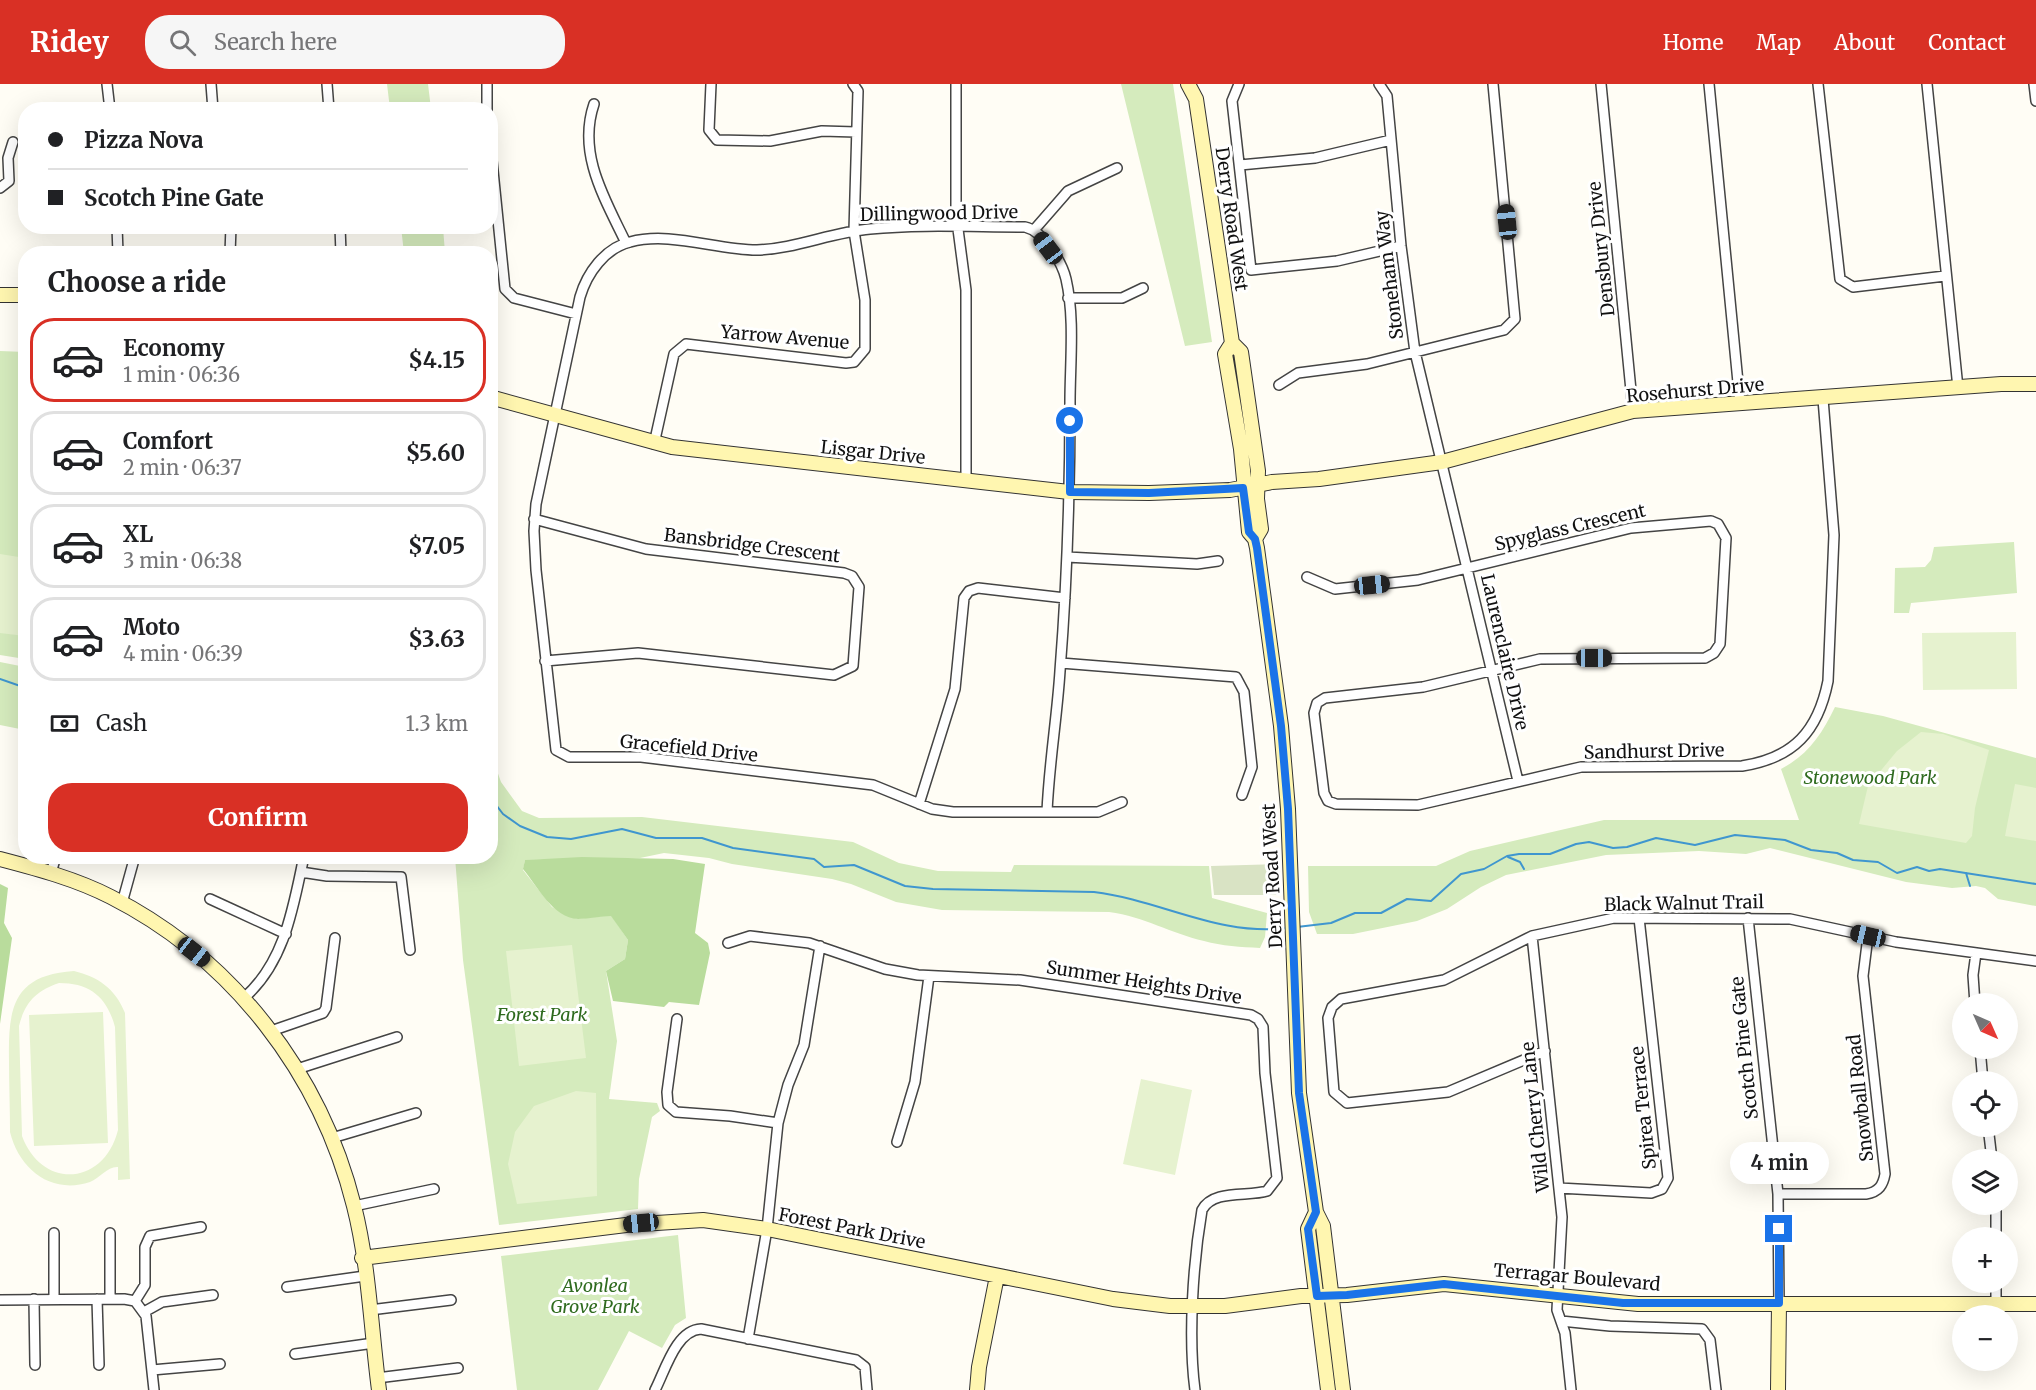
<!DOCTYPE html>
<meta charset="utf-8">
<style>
body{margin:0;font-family:Merriweather,serif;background:#f6f6f6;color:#202124;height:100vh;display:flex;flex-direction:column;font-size:22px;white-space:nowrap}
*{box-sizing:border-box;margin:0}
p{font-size:20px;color:#757577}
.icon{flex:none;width:33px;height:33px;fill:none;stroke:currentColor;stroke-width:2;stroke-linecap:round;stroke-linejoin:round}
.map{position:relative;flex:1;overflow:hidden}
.drawer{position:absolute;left:18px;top:162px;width:480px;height:618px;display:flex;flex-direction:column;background:#fff;border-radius:24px;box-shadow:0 6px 24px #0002}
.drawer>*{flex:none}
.banner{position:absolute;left:18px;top:18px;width:480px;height:132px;border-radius:24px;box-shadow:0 6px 24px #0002;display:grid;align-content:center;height:132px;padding:0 30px;background:#fff}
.needle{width:39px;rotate:135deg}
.controls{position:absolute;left:1952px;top:909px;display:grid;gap:12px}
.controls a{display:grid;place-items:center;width:66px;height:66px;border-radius:50%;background:#fff;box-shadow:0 6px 24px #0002;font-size:30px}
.end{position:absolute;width:27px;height:27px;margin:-14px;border:8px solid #1a73e8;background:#fff;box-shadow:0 0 0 3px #fff}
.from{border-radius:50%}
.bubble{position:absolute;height:42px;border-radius:21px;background:#fff;box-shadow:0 6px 24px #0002;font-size:20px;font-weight:700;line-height:42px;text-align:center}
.car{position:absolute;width:18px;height:36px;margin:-18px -9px;border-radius:8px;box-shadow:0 0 4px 2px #0007;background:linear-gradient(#222 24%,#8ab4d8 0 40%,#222 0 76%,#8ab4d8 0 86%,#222 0)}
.banner b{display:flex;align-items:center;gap:21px;height:57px;font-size:22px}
.banner b+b{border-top:2px solid #e0e0e0}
.banner i{width:15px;height:15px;background:#202124}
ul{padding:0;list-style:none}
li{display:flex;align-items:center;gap:18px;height:84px;margin:0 12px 9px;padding:0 18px;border:3px solid #e0e0e0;border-radius:24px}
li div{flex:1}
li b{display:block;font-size:22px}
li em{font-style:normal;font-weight:700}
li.on{border-color:#d93025}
li>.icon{width:54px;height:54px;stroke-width:1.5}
h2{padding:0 30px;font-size:27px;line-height:72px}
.pay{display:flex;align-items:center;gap:15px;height:66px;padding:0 30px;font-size:22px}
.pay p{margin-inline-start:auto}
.button{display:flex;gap:12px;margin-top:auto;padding:12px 30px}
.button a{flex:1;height:69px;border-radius:24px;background:#d93025;color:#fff;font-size:24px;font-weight:700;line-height:69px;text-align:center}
header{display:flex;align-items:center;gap:36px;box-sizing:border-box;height:84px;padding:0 30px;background:#d93025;color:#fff}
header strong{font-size:28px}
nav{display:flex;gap:33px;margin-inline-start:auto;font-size:21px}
.search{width:420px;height:54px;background:#f6f6f6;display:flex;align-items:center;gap:15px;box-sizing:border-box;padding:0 21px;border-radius:24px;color:#757577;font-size:22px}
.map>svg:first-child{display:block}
.green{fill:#d5ebbd}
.forest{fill:#b9dc9c}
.cemetery{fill:#d9e3c4}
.pitch{fill:#e6f2cf;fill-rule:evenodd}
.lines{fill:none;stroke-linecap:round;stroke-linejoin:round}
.stream{stroke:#3f96cf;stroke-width:2}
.street-casing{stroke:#444;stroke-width:12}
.secondary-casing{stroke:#333;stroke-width:16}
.street{stroke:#fff;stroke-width:9}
.secondary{stroke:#fff6b0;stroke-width:14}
.route{stroke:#1a73e8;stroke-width:8}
.labels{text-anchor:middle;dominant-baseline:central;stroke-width:6;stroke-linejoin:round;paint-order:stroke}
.street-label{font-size:18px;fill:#111;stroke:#fff}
.park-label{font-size:18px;font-style:italic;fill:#2f6b1f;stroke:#fff}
</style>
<header>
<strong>Ridey</strong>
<div class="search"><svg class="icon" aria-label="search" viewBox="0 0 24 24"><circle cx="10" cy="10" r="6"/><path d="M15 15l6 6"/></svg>Search here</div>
<nav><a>Home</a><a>Map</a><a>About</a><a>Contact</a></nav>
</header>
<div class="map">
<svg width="2036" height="1306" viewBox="0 0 2036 1306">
<rect width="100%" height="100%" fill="#fffdf5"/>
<path class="green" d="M387 0H428L431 25H390Z
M1121 0H1173L1212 258 1185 262Z
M401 143H443L445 169H404Z
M0 267 25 268V575L0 571Z
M2014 458 2017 509 1911 519 1909 529H1894L1895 484 1925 483 1931 476 1934 463Z
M0 578 25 583V646L0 641Z
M1835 623 1883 632 2036 674V822L1998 815 1985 804 1976 802 1952 804 1906 798 1770 764 1746 770 1699 767 1606 771 1506 791 1481 803 1447 825 1417 837 1353 850H1317L1309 828 1308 782H1436L1470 767 1604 736H1799L1781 685C1808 671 1822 650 1835 623Z
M491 636 495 681 501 698 522 727 539 734 642 733 853 758 899 779 938 787 1011 788 1014 781 1209 782 1212 814 1267 829 1265 853 1260 864C1241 863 1222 862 1204 857 1170 849 1145 833 1109 828L942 826 896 818 851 800 832 795 732 780 709 774 664 769 640 774 525 776 523 786 552 823 577 835 611 831 628 856 625 875 606 887 617 957 609 1015 657 1019 660 1027 652 1033 639 1095 638 1125 499 1141 463 876 455 773 490 772Z
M678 1151 686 1234 675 1241 662 1264 629 1247 598 1306H517L501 1172Z"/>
<path class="forest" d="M582 773 673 775 705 780 695 849 708 859 710 869 699 921 669 918 664 923 613 917 606 887 625 875 628 856 611 832C601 832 589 835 578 835 553 834 538 803 523 785L525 776Z
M0 800 8 804 4 839 12 854 0 940Z"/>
<path class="cemetery" d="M1277 780V811H1214L1211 782Z"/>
<path class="pitch" d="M0 470 25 474V552L0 549Z
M2016 548 2017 605 1923 606 1922 549Z
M1921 648 1943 650 1989 666 1975 724 1972 752 1966 759 1859 740 1868 702 1897 667Z
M2015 700 2036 704V757L2005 752Z
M572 861 586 974 519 982 506 867Z
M74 887C98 893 115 904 125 929L130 1095 118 1096V1083C108 1082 100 1094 90 1098 51 1111 19 1085 10 1048 10 1025 9 1001 9 978 8 925 12 891 74 887ZM59 899C90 899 107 913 115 943L118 1046C104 1102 42 1106 22 1052L19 942C25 918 36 907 59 899Z
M103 928 108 1059 34 1062 29 931Z
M1141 995 1192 1006 1175 1091 1123 1080Z
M576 1007 596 1009 597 1112 517 1120 508 1080 515 1048 534 1022Z"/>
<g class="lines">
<path class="stream" d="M0 595 26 604
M490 713 503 730 520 742 547 753 571 755 622 745 656 754H702L733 764 814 775 824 783 854 781 905 802 933 805 1094 808C1161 816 1219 853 1288 844
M1508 773 1520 778 1524 785
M1966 789 1970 802
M1297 843 1331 839 1355 829H1381L1407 815 1431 817 1461 790 1484 785 1507 772 1519 770H1550L1576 760 1589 758 1613 764 1627 763 1656 754 1695 761 1735 751 1785 756 1811 766 1837 769 1853 776 1878 778 1897 789 1917 783 1929 787 1940 785 2036 800"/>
<defs>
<path id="street" d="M107 0 110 26
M211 0 213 26
M327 0 329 26
M487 0V26
M711 0 709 46 717 56 770 57 822 47 856 48
M956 0V130L966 206V396
M1239 0 1232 17 1251 186 1337 177 1401 162
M1379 0 1387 12 1401 162 1415 268 1518 697
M1601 0 1633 327
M1709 0 1740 319
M1818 0 1840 195 1853 203 1945 192
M1927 0 1958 304
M2034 0 2036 17
M594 20C577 70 605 115 626 159
M490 57 505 205 514 214 576 230
M1240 81 1315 74 1391 56
M0 104 9 97 8 74 13 58
M117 142 118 170
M340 142 341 170
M1034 146 1068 107 1117 84
M230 170 231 142
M1068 214H1122L1143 204
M1279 301 1298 289 1367 280 1504 246 1515 235 1493 0
M654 360 674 270 686 260 846 279 854 278 865 265V216L854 147 858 7 853 0
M534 435 646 465 844 489 852 492 859 503 853 582 834 591 638 569 545 577
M1067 473 1197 480 1218 477
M1307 493 1335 505 1418 496 1631 444 1711 437 1718 440 1726 454 1720 560 1714 569 1705 574 1540 575 1423 603 1325 614 1317 619 1314 629 1324 709 1328 717 1336 720 1418 721 1581 683 1742 682C1794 674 1818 647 1828 597L1834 451 1823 315
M1061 579 1236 593 1244 608 1252 683 1242 711
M919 720 955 605 964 514 969 507 978 504 1065 514
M1047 728C1049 680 1057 634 1060 587 1067 498 1070 408 1070 318 1070 279 1075 234 1066 195 1062 178 1043 147 1025 143 974 143 921 140 870 145 832 148 795 165 757 166 716 166 670 147 630 158 605 164 587 189 580 213L536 420 534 447 536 486 556 666 569 673H641L873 701 932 725 953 728H1098L1122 718
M301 788 327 792 401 793 410 866
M51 789 56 772
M210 815 286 850
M122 819 135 772
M1748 834 1778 1110 1779 1219
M1532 852 1562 1133 1557 1226 1565 1249 1571 1306
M728 859 750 852 809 859 885 885 918 891 1020 896 1251 931 1258 935 1263 943 1265 989 1277 1094 1267 1107C1248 1113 1213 1105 1202 1126 1193 1179 1188 1253 1195 1306
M244 914C285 878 293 824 304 772
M1975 920 1973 891 1976 869
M677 935 667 1008 668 1021 676 1028 730 1032 778 1039
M271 947 323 929 326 924 335 854
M1980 964 1983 998
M1545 967 1448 1008 1347 1019 1334 1008 1328 934 1332 923 1341 915 1444 896 1532 852 1614 834 1790 835 1896 858 2036 877
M297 985 397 953
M1988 1042 1992 1076
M332 1054 416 1029
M897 1058 915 998 929 892
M1559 1104 1651 1109 1662 1105 1668 1094 1639 834
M1778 1110H1866C1879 1108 1883 1101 1885 1090L1863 892 1868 852
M1996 1120V1154
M354 1122 434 1105
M54 1149V1215
M110 1149V1215
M287 1203 365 1192
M34 1215 35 1281
M97 1215 99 1281
M0 1216 124 1215 135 1217 146 1232 154 1306
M135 1217 145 1201V1163L150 1152 201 1143
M1996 1220V1198
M370 1226 451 1216
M144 1228 162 1218 213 1211
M1561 1237 1610 1242 1702 1245 1710 1256 1716 1306
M748 1255 767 1145 778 1039 788 1001 804 961 820 862
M295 1270 374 1259
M152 1286 220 1280
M377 1294 458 1284
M655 1306C665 1287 676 1246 701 1245L856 1276 865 1283 867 1306"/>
<path id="secondary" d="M1188 0 1196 15 1232 259 1225 270 1241 365 1249 448 1255 455 1257 464 1281 642 1288 725 1299 1009 1316 1128 1323 1142 1343 1306
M0 211H26
M1232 259 1241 268 1258 387 1257 415 1261 445 1255 455
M490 313 672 363 1069 408 1149 409 1230 406 1272 398 1319 395 1442 378 1633 327 2001 300H2036
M0 775C38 785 76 795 111 813 233 875 321 990 354 1122 369 1181 371 1245 379 1306
M1316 1128 1308 1145 1328 1306
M362 1174 626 1141 703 1136 767 1145 1113 1215 1170 1222H1225L1301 1212 1347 1211 1444 1200 1638 1220H2036
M977 1306 979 1283 997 1192
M1778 1306 1779 1219"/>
</defs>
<use href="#street" class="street-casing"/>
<use href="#secondary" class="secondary-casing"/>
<use href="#street" class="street"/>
<use href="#secondary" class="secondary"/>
</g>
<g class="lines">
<path class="route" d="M1070 337V408L1149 409 1243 404 1249 448 1255 455 1257 464 1281 642 1288 725 1299 1009 1316 1128 1308 1145 1317 1212 1347 1211 1444 1200 1623 1219H1779V1145"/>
</g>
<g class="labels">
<g class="street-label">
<text transform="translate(939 129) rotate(-1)">Dillingwood Drive</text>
<text transform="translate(1232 135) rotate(82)">Derry Road West</text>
<text transform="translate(1601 165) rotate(-96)">Densbury Drive</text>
<text transform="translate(1389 191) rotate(-97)">Stoneham Way</text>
<text transform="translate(785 253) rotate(5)">Yarrow Avenue</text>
<text transform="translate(1695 306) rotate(-5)">Rosehurst Drive</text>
<text transform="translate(873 368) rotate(6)">Lisgar Drive</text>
<text transform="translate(1570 443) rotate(-13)">Spyglass Crescent</text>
<text transform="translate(752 461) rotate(7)">Bansbridge Crescent</text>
<text transform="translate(1505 568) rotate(77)">Laurenclaire Drive</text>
<text transform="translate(689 664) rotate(6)">Gracefield Drive</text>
<text transform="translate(1654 667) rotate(-1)">Sandhurst Drive</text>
<text transform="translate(1272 792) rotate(-93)">Derry Road West</text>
<text transform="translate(1684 819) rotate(-1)">Black Walnut Trail</text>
<text transform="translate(1144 898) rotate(9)">Summer Heights Drive</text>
<text transform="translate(1744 964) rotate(-96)">Scotch Pine Gate</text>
<text transform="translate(1860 1014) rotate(-96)">Snowball Road</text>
<text transform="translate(1643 1024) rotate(-96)">Spirea Terrace</text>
<text transform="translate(1535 1033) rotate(-96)">Wild Cherry Lane</text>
<text transform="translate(852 1144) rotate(11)">Forest Park Drive</text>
<text transform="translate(1577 1193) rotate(5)">Terragar Boulevard</text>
</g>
<g class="park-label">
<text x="1870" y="693">Stonewood Park</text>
<text x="542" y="930">Forest Park</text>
<text x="595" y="1201">Avonlea<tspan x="595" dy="21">Grove Park</tspan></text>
</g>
</g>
</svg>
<div class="controls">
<a><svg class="needle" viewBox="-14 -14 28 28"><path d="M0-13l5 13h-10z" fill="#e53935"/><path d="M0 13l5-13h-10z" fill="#757577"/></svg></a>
<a><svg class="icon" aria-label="locate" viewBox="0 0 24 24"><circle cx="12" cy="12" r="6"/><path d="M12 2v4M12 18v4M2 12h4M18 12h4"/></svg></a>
<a><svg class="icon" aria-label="layers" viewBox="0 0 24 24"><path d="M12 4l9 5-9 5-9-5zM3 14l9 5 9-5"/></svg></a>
<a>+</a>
<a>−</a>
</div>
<i class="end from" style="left:1070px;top:337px"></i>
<i class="end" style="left:1779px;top:1145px"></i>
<div class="bubble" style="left:1730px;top:1058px;width:99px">4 min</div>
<i class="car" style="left:1507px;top:138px;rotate:354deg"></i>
<i class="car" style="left:1048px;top:164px;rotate:323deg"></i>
<i class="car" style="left:1372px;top:501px;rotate:84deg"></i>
<i class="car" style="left:1594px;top:574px;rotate:90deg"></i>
<i class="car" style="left:1868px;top:852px;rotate:283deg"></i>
<i class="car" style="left:194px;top:868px;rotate:128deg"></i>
<i class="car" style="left:641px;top:1139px;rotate:264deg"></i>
<div class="banner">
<b><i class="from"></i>Pizza Nova</b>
<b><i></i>Scotch Pine Gate</b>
</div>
<section class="drawer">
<h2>Choose a ride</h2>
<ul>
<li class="on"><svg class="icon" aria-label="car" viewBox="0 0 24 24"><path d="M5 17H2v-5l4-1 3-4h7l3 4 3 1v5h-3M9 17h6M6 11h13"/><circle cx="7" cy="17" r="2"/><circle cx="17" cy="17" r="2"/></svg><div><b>Economy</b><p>1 min · 06:36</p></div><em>$4.15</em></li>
<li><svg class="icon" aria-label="car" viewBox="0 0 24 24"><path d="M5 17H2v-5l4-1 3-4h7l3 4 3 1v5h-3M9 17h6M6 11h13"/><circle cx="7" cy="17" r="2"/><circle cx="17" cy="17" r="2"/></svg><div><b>Comfort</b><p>2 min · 06:37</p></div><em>$5.60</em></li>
<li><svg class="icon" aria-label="car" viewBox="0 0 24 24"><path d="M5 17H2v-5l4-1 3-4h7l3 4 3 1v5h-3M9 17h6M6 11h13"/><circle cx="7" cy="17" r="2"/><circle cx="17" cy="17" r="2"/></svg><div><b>XL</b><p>3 min · 06:38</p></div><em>$7.05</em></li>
<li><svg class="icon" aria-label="car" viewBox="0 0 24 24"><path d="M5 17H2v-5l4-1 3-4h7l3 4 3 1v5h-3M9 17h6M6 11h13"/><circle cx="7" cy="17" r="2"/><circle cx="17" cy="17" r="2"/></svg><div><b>Moto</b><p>4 min · 06:39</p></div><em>$3.63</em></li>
</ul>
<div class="pay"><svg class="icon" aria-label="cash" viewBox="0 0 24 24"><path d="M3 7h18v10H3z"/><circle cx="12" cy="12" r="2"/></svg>Cash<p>1.3 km</p></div>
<div class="button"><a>Confirm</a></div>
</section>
</div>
